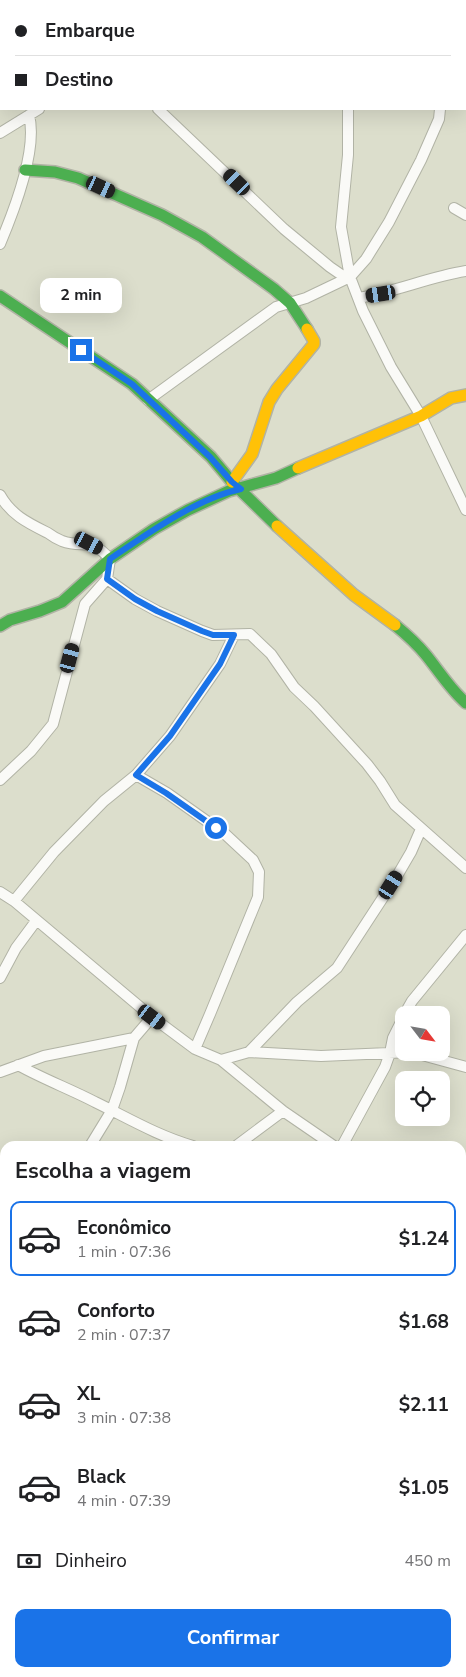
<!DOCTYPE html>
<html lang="pt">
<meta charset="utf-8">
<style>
body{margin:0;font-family:"Nunito Sans",sans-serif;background:#f2f2f2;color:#202124;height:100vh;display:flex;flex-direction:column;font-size:19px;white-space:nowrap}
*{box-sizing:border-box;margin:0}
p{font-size:16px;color:#757577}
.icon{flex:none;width:28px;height:28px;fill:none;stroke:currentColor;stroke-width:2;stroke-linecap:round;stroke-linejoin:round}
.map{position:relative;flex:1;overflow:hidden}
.drawer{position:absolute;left:0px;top:1141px;width:466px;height:536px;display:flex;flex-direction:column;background:#fff;border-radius:15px 15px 0 0;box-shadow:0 5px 20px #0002}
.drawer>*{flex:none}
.banner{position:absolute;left:0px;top:0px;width:466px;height:110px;box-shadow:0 5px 20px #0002;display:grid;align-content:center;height:110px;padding:0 15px;background:#fff}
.needle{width:32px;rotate:121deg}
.tools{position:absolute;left:395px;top:1006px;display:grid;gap:10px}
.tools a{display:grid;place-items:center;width:55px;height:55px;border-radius:10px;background:#fff;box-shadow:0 5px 20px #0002;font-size:25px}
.end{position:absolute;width:22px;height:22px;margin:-11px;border:6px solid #1a73e8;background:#fff;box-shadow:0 0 0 2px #fff}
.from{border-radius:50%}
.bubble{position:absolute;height:35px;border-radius:10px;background:#fff;box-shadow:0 5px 20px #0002;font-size:16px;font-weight:700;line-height:35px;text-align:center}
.car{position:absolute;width:15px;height:30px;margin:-15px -8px;border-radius:6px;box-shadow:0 0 4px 1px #0007;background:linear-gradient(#222 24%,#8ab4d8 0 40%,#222 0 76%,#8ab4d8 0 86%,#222 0)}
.banner b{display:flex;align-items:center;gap:18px;height:48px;font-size:19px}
.banner b+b{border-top:1px solid #e0e0e0}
.banner i{width:12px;height:12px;background:#202124}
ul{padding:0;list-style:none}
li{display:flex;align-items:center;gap:15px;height:75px;margin:0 10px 8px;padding:0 5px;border:2px solid transparent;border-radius:10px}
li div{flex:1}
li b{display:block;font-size:19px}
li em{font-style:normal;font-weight:700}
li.current{border-color:#1a73e8}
li>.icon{width:45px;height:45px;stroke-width:1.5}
h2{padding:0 15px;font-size:22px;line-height:60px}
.pay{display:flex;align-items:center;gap:12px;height:55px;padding:0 15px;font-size:19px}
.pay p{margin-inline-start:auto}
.action{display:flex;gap:10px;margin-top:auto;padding:10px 15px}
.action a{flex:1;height:58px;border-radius:10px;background:#1a73e8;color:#fff;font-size:20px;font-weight:700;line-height:58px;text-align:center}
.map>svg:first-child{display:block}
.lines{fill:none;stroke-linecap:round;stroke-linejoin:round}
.street-casing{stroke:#b1b3a5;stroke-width:12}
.fast-casing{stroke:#b1b3a5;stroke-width:14}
.slow-casing{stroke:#b1b3a5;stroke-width:14}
.street{stroke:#fafaf7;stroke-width:10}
.fast{stroke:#4caf50;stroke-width:11}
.slow{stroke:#ffc107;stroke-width:11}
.route{stroke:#1a73e8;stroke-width:6}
</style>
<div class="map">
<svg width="466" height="1677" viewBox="0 0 466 1677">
<rect width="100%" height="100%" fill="#dcdecc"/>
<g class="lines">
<defs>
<path id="street" d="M63 0 65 1
M126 1V0
M352 1V0
M465 48 466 44
M158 109 284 229 330 267 346 278
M348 109V155L341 227 350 277 363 311 391 367 421 416 466 510
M0 133 39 109
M454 208 466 215
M0 244C14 211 38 150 29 115
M358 298C395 292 429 277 466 271
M148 400 276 307 306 298 350 277 366 259 389 222 421 160 439 119 440 109
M0 495C11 515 28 523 48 533 52 536 57 539 62 541 84 549 90 536 110 559L107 579 85 604 53 724 31 751 0 780
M107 579 135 599 157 611 202 631 213 635 250 634 271 654 294 687 314 706 367 764 380 781 395 805 466 868
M136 775 167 793 225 834 253 860 259 872 258 897 210 1014 195 1049
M0 892 14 901 152 1017 195 1049 221 1060 283 1111 334 1146
M14 901 54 852 104 801 136 775 170 736 220 664 234 635
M0 978 16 948 36 921
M404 1015 412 1001 466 935
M249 1052 297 1002 337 968 397 876 411 852 421 829
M411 1052 466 1067
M221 1060 249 1052 321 1056 411 1052
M18 1065C43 1079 70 1089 95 1102 128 1118 158 1136 193 1146
M0 1072 44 1056 134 1038
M90 1146 112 1110 120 1087 134 1038 152 1017
M236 1146 283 1111
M342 1146 385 1067 390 1053 393 1038 404 1016
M0 1224 5 1216
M461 1232 466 1235
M461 1335 466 1328
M461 1457 466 1450
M0 1492 5 1486
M0 1621 5 1615
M461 1632H466
M160 1672 169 1677
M55 1677 57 1672
M145 1677 148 1672
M235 1677 238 1672
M334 1677 336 1672
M466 1677V1676"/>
<path id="fast" d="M25 170 55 172 78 178 162 215 202 237 274 289 290 303 307 329
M0 296 132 384 211 457 232 482 277 526
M395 625C406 634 417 644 426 655 439 671 450 689 466 703
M0 626 10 620 40 611 62 602 110 559 154 529 188 510 229 491 276 478 298 468"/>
<path id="slow" d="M298 468 421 416 451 398 466 395
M232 482 252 454 269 402 277 389 314 344V341L307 329
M277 526 354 595 395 625"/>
</defs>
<use href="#street" class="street-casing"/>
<use href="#fast" class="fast-casing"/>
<use href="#slow" class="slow-casing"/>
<use href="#street" class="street"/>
<use href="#fast" class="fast"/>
<use href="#slow" class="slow"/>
</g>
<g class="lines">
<path class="route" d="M81 350 132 384 210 457 232 482 241 489C197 498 147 534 110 559L107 579 135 599 157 611 202 631 213 635H234L220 664 170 736 136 775 166 793 216 828"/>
</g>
</svg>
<div class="tools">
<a><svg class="needle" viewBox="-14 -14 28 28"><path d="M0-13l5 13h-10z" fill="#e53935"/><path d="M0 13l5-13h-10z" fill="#757577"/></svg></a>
<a><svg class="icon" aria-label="locate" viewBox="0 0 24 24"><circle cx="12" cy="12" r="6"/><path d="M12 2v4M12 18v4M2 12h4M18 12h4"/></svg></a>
</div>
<i class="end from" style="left:216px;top:828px"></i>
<i class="end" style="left:81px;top:350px"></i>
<div class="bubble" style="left:40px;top:278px;width:82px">2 min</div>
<i class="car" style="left:237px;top:182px;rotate:314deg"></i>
<i class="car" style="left:101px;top:187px;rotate:115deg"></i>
<i class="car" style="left:381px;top:294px;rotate:261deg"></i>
<i class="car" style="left:89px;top:543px;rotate:117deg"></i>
<i class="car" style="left:70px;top:658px;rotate:15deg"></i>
<i class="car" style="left:391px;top:885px;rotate:32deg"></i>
<i class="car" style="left:152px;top:1017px;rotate:127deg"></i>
<div class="banner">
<b><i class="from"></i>Embarque</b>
<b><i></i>Destino</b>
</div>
<section class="drawer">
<h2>Escolha a viagem</h2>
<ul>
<li class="current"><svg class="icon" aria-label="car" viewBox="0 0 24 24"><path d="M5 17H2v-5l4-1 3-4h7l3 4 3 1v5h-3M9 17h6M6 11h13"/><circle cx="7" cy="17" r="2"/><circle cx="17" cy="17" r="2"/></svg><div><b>Econômico</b><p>1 min · 07:36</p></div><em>$1.24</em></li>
<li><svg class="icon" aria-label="car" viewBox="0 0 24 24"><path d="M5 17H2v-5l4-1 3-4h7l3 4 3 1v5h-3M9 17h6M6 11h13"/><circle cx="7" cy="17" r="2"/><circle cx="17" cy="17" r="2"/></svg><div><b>Conforto</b><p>2 min · 07:37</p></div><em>$1.68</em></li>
<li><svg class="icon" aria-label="car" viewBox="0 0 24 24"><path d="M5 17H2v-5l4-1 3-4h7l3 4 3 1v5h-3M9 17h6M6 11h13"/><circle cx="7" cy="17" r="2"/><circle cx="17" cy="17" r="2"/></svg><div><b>XL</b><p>3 min · 07:38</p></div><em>$2.11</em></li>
<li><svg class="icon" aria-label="car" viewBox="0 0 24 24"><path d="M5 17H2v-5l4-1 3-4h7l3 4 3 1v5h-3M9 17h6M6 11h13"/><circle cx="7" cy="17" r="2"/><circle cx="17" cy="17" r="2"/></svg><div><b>Black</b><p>4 min · 07:39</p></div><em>$1.05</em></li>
</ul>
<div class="pay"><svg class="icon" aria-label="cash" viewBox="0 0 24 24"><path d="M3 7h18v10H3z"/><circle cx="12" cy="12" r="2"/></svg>Dinheiro<p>450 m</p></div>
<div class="action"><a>Confirmar</a></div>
</section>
</div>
